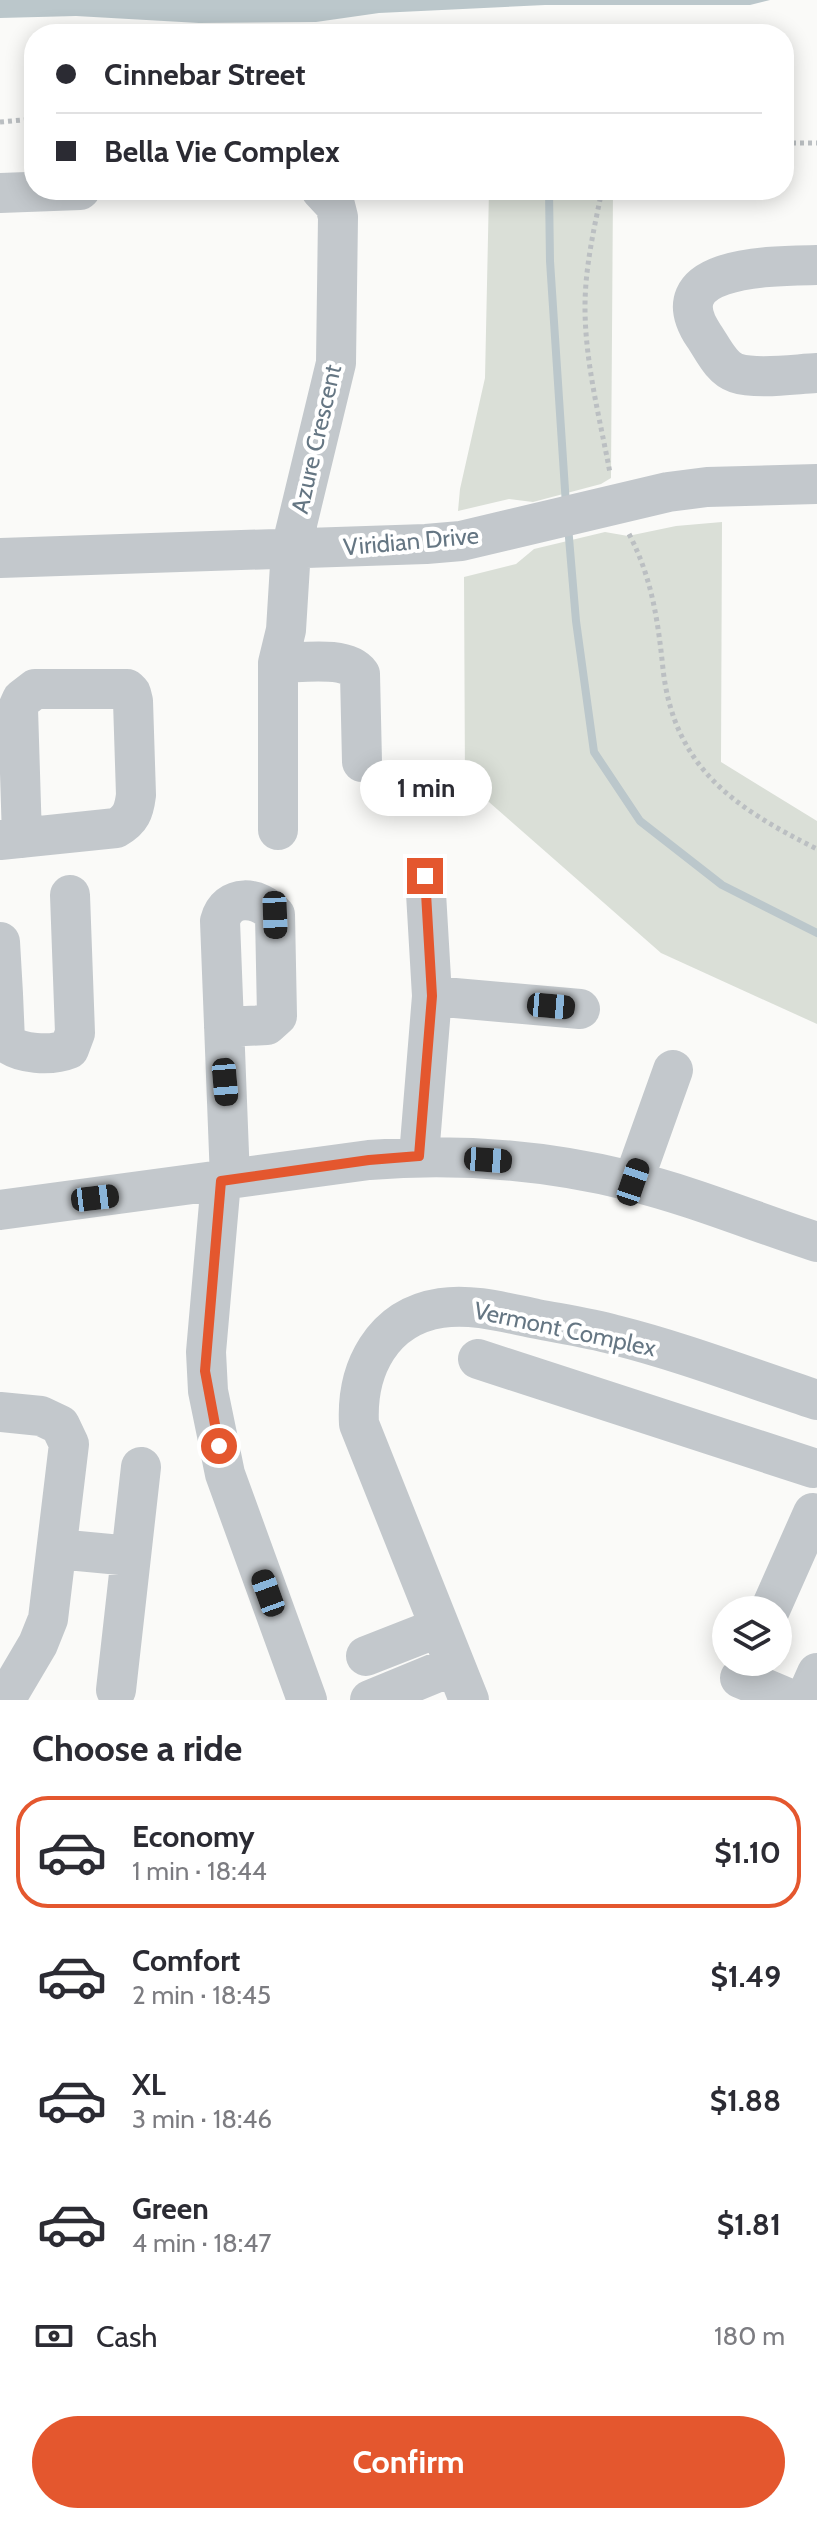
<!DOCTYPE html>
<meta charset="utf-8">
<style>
body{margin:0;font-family:Cabin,sans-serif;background:#f2f2f3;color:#2b2b33;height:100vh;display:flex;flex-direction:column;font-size:30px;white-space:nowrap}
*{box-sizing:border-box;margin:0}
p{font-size:26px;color:#7c7c81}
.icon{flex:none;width:44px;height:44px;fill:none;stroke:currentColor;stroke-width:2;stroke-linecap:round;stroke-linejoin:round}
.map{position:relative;height:1700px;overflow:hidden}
.panel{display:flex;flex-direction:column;background:#fff;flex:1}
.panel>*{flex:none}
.guide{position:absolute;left:24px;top:24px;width:770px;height:176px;border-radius:32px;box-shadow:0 4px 20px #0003;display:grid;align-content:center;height:176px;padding:0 32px;background:#fff}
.fabs{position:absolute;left:712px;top:1596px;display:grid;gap:16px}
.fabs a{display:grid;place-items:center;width:80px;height:80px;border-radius:50%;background:#fff;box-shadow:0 4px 20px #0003;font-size:40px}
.end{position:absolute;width:36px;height:36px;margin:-18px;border:10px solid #e4572e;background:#fff;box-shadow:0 0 0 4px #fff}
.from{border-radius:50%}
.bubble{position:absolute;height:56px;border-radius:28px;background:#fff;box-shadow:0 4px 20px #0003;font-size:26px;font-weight:700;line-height:56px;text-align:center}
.car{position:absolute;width:24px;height:48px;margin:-24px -12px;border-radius:10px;box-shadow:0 0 6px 2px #0007;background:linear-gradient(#222 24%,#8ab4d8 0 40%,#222 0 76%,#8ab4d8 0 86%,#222 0)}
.guide b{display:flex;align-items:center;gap:28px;height:76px;font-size:30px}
.guide b+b{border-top:2px solid #e1e1e2}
.guide i{width:20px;height:20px;background:#2b2b33}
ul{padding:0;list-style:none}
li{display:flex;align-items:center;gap:24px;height:112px;margin:0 16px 12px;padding:0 16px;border:4px solid transparent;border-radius:32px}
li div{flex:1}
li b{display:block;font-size:30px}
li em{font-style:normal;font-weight:700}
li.selected{border-color:#e4572e}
li>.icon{width:72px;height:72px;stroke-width:1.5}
h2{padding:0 32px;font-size:36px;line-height:96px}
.pay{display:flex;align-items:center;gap:20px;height:88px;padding:0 32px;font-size:30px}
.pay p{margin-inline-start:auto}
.cta{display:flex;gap:16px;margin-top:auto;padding:16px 32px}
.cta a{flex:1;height:92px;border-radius:48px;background:#e4572e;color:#fff;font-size:32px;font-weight:700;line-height:92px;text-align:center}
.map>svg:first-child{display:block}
.green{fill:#dadfd7}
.water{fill:#bbc7cb}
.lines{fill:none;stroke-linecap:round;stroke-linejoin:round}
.stream{stroke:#bbc7cb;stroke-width:8}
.path{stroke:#bbbfc2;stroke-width:5;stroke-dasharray:4 4;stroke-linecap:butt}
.minor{stroke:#c3c8cc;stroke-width:40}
.route{stroke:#e4572e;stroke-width:10}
.labels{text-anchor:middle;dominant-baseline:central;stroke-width:8;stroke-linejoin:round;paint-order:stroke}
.street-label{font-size:24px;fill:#657683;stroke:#fff}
</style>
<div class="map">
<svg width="817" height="1700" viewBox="0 0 817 1700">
<rect width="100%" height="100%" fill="#fafaf8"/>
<path class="green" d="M489 190H613L611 478 601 484 533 502 509 499 458 511 460 489 485 378Z
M722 522 721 762 817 821V1024L661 953 465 781 464 577 516 564 534 549 605 532 628 536 676 526Z"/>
<path class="water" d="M0 0H770L750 5H545L379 13 316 22 199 23 76 16 0 18Z"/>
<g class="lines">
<path class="stream" d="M549 190 550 261 566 505
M568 526 576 621 594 752 640 821 722 885 817 933"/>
<path class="path" d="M0 122 34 119
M784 143H817
M602 190C594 229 585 267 585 307 585 363 600 419 610 473
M629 534C652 578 658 621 663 669 674 768 735 808 817 849"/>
<path class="minor" d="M0 193 80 190
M817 265C777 266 656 264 704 336 713 349 721 368 736 373 757 380 795 374 817 373
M0 558 426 544 461 541 668 492 707 487 817 484
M278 663C301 663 346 655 360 674L362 762
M278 830V663L286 630 291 549 336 363 338 217 335 205 321 190
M0 840 116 828C131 820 134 811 136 795L133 701 131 693 127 689H35L22 699 18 708 22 838
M0 942 3 994
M0 994H3L5 1041C18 1055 52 1056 69 1049L75 1033 70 895
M432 996 580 1009
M224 1027 267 1025 277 1016 275 915C259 896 227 893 220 921L230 1179
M419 1156 432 996 425 876
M221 1181 206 1352 208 1391 225 1474 307 1700
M633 1182 673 1070
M0 1210 369 1160C456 1153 546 1160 631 1181 693 1196 755 1222 817 1242
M478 1359 813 1468
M0 1412 41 1416 60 1425 69 1444 48 1619 38 1644 5 1700
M57 1549 131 1556
M770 1610 813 1513
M366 1656 440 1627
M740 1678 792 1700
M116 1690 141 1467
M370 1700 455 1665
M469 1700 359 1424C356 1369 382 1317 441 1308 472 1303 507 1313 537 1319 563 1324 590 1328 615 1335 683 1352 750 1378 817 1400
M805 1700 817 1673"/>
</g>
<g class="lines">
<path class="route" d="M219 1446 205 1371 221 1181 369 1160 419 1156 432 996 425 876"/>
</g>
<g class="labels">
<g class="street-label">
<text transform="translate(316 439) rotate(-77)">Azure Crescent</text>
<text transform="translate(411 541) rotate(-5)">Viridian Drive</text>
<text transform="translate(565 1329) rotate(12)">Vermont Complex</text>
</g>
</g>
</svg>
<div class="fabs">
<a><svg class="icon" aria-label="layers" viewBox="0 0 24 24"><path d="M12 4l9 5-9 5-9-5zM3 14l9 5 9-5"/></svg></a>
</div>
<i class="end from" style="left:219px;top:1446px"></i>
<i class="end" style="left:425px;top:876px"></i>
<div class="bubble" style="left:360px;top:760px;width:132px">1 min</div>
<i class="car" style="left:275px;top:915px;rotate:178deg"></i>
<i class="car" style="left:551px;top:1006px;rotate:95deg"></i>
<i class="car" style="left:225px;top:1082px;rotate:175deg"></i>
<i class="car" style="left:488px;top:1160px;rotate:94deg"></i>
<i class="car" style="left:633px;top:1182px;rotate:19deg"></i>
<i class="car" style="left:95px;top:1198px;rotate:83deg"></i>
<i class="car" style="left:268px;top:1593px;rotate:340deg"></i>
<div class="guide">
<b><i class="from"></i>Cinnebar Street</b>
<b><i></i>Bella Vie Complex</b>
</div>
</div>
<section class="panel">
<h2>Choose a ride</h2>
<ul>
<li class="selected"><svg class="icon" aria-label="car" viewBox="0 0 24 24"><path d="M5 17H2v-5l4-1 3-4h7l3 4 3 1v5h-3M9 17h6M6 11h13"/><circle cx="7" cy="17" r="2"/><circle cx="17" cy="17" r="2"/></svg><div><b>Economy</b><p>1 min · 18:44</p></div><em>$1.10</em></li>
<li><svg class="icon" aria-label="car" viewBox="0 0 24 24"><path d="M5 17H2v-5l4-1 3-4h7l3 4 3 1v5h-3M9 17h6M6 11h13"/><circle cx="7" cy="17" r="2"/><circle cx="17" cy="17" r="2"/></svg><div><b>Comfort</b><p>2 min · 18:45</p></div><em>$1.49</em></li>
<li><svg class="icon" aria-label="car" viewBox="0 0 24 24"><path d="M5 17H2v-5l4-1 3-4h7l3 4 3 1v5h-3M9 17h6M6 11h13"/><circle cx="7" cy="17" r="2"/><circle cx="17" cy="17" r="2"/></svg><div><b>XL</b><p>3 min · 18:46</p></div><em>$1.88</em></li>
<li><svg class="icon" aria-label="car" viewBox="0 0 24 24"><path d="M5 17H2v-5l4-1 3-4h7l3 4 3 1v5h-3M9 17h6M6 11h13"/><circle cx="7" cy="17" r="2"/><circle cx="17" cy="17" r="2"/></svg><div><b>Green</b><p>4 min · 18:47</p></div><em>$1.81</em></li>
</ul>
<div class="pay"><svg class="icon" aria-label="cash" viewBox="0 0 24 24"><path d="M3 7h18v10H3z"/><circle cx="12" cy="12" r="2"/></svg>Cash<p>180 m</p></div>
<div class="cta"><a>Confirm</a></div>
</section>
